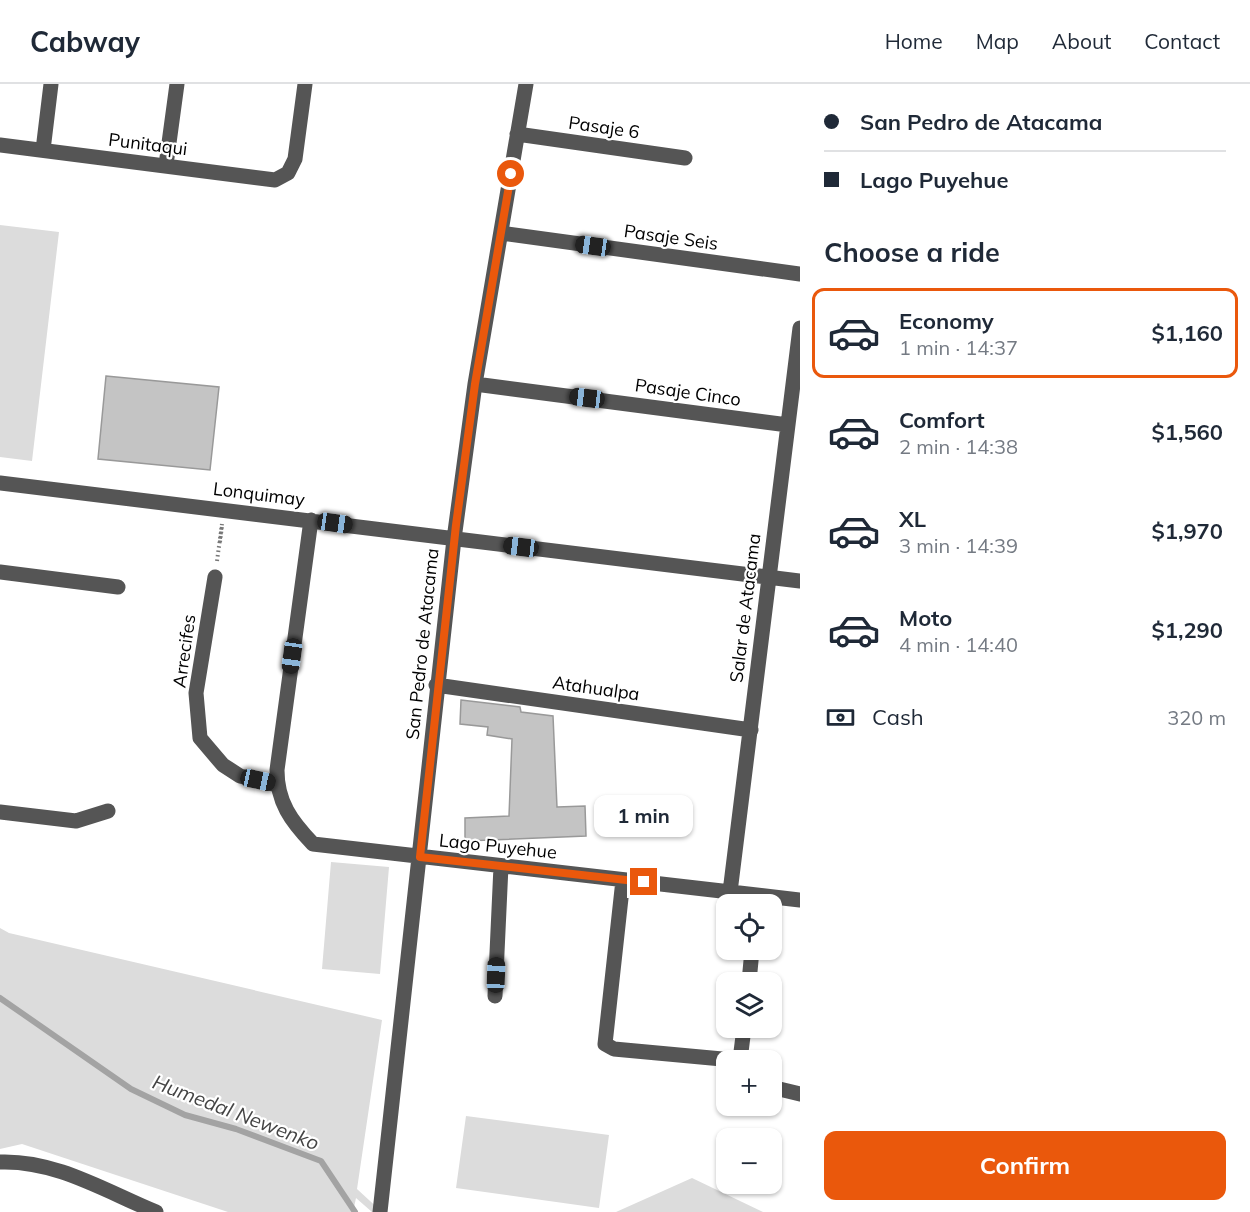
<!DOCTYPE html>
<meta charset="utf-8">
<style>
body{margin:0;font-family:Mulish,sans-serif;background:#f2f2f3;color:#1f2937;height:100vh;display:flex;flex-direction:column;font-size:22px;white-space:nowrap}
*{box-sizing:border-box;margin:0}
p{font-size:20px;color:#747a83}
.icon{flex:none;width:33px;height:33px;fill:none;stroke:currentColor;stroke-width:2;stroke-linecap:round;stroke-linejoin:round}
.map{position:relative;flex:1;overflow:hidden}
.side{display:flex;flex-direction:column;background:#fff;width:450px}
.side>*{flex:none}
.guide{display:grid;align-content:center;height:132px;padding:0 24px;background:#fff}
.controls{position:absolute;left:716px;top:810px;display:grid;gap:12px}
.controls a{display:grid;place-items:center;width:66px;height:66px;border-radius:12px;background:#fff;box-shadow:0 2px 4px #0004;font-size:30px}
.end{position:absolute;width:27px;height:27px;margin:-14px;border:8px solid #ea580c;background:#fff;box-shadow:0 0 0 3px #fff}
.from{border-radius:50%}
.bubble{position:absolute;height:42px;border-radius:12px;background:#fff;box-shadow:0 2px 4px #0004;font-size:20px;font-weight:700;line-height:42px;text-align:center}
.car{position:absolute;width:18px;height:36px;margin:-18px -9px;border-radius:8px;box-shadow:0 0 4px 2px #0007;background:linear-gradient(#222 24%,#8ab4d8 0 40%,#222 0 76%,#8ab4d8 0 86%,#222 0)}
.guide b{display:flex;align-items:center;gap:21px;height:57px;font-size:22px}
.guide b+b{border-top:2px solid #e0e1e3}
.guide i{width:15px;height:15px;background:#1f2937}
ul{padding:0;list-style:none}
li{display:flex;align-items:center;gap:18px;height:90px;margin:0 12px 9px;padding:0 12px;border:3px solid transparent;border-radius:12px}
li div{flex:1}
li b{display:block;font-size:22px}
li em{font-style:normal;font-weight:700}
li.active{border-color:#ea580c}
li>.icon{width:54px;height:54px;stroke-width:1.5}
h2{padding:0 24px;font-size:27px;line-height:72px}
.pay{display:flex;align-items:center;gap:15px;height:66px;padding:0 24px;font-size:22px}
.pay p{margin-inline-start:auto}
.action{display:flex;gap:12px;margin-top:auto;padding:12px 24px}
.action a{flex:1;height:69px;border-radius:12px;background:#ea580c;color:#fff;font-size:24px;font-weight:700;line-height:69px;text-align:center}
header{display:flex;align-items:center;gap:36px;box-sizing:border-box;height:84px;padding:0 30px;background:#fff;border-bottom:2px solid #e0e1e3}
header strong{font-size:28px}
nav{display:flex;gap:33px;margin-inline-start:auto;font-size:21px}
main{display:flex;flex:1;min-height:0}
.map>svg:first-child{display:block}
.green{fill:#dcdcdc}
.lines{fill:none;stroke-linecap:round;stroke-linejoin:round}
.stream{stroke:#a3a3a3;stroke-width:6}
.building{fill:#c4c4c4;stroke:#999;stroke-width:1.5}
.path{stroke:#777;stroke-width:4;stroke-dasharray:1.5 3;stroke-linecap:butt}
.minor{stroke:#555;stroke-width:15}
.route{stroke:#ea580c;stroke-width:8}
.labels{text-anchor:middle;dominant-baseline:central;stroke-width:4.5;stroke-linejoin:round;paint-order:stroke}
.street-label{font-size:18px;fill:#000;stroke:#fff}
.water-label{font-size:20px;font-style:italic;fill:#444;stroke:#fff}
</style>
<header>
<strong>Cabway</strong>
<nav><a>Home</a><a>Map</a><a>About</a><a>Contact</a></nav>
</header>
<main>
<div class="map">
<svg width="800" height="1128" viewBox="0 0 800 1128">
<rect width="100%" height="100%" fill="#fff"/>
<path class="green" d="M0 141 59 148 32 377 0 373Z
M331 778 389 783 380 890 322 885Z
M0 844 9 849 382 936 357 1105 382 1128H372L356 1114 353 1128H228L22 1060 0 1065Z
M466 1032 609 1051 599 1124 456 1104Z
M692 1094 763 1128H616Z"/>
<g class="lines">
<path class="stream" d="M0 914 131 1005 185 1031 236 1045 321 1077 355 1128"/>
</g>
<path class="building" d="M106 292 219 303 210 386 98 375Z
M461 616 520 623 521 628 553 632 557 723 585 722 586 752 465 757V734L509 732 512 655 487 651 488 643 460 640Z"/>
<g class="lines">
<path class="path" d="M220 458 222 442
M217 477 222 440"/>
<path class="minor" d="M517 50 685 74
M0 61 275 96 288 89 295 75 305 0
M43 66 51 0
M166 81 177 0
M501 149 800 190
M475 300 788 341
M0 399 800 497
M311 436 277 686C277 718 291 737 313 760L800 816
M0 488 118 503
M215 493 196 609 200 654 223 681 240 692 277 701
M436 601 751 646
M0 728 76 737 108 727
M623 796 605 960 614 965 733 976
M730 808 800 244
M749 898 752 866
M495 912 501 782
M740 976 744 944
M771 1003 800 1010
M0 1078C56 1076 105 1107 156 1128
M380 1128 454 455 475 300 526 0"/>
</g>
<g class="lines">
<path class="route" d="M511 90 475 300 456 441 420 773 644 798"/>
</g>
<g class="labels">
<g class="street-label">
<text transform="translate(604 43) rotate(8)">Pasaje 6</text>
<text transform="translate(148 60) rotate(7)">Punitaqui</text>
<text transform="translate(671 153) rotate(8)">Pasaje Seis</text>
<text transform="translate(688 308) rotate(8)">Pasaje Cinco</text>
<text transform="translate(259 410) rotate(7)">Lonquimay</text>
<text transform="translate(745 524) rotate(-83)">Salar de Atacama</text>
<text transform="translate(422 560) rotate(-84)">San Pedro de Atacama</text>
<text transform="translate(184 567) rotate(-82)">Arrecifes</text>
<text transform="translate(596 604) rotate(8)">Atahualpa</text>
<text transform="translate(498 762) rotate(6)">Lago Puyehue</text>
</g>
<g class="water-label">
<text transform="translate(236 1028) rotate(21)">Humedal Newenko</text>
</g>
</g>
</svg>
<div class="controls">
<a><svg class="icon" aria-label="locate" viewBox="0 0 24 24"><circle cx="12" cy="12" r="6"/><path d="M12 2v4M12 18v4M2 12h4M18 12h4"/></svg></a>
<a><svg class="icon" aria-label="layers" viewBox="0 0 24 24"><path d="M12 4l9 5-9 5-9-5zM3 14l9 5 9-5"/></svg></a>
<a>+</a>
<a>−</a>
</div>
<i class="end from" style="left:511px;top:90px"></i>
<i class="end" style="left:644px;top:798px"></i>
<div class="bubble" style="left:594px;top:711px;width:99px">1 min</div>
<i class="car" style="left:593px;top:162px;rotate:278deg"></i>
<i class="car" style="left:587px;top:314px;rotate:277deg"></i>
<i class="car" style="left:335px;top:439px;rotate:98deg"></i>
<i class="car" style="left:521px;top:463px;rotate:277deg"></i>
<i class="car" style="left:292px;top:572px;rotate:188deg"></i>
<i class="car" style="left:258px;top:696px;rotate:102deg"></i>
<i class="car" style="left:496px;top:891px;rotate:2deg"></i>
</div>
<section class="side">
<div class="guide">
<b><i class="from"></i>San Pedro de Atacama</b>
<b><i></i>Lago Puyehue</b>
</div>
<h2>Choose a ride</h2>
<ul>
<li class="active"><svg class="icon" aria-label="car" viewBox="0 0 24 24"><path d="M5 17H2v-5l4-1 3-4h7l3 4 3 1v5h-3M9 17h6M6 11h13"/><circle cx="7" cy="17" r="2"/><circle cx="17" cy="17" r="2"/></svg><div><b>Economy</b><p>1 min · 14:37</p></div><em>$1,160</em></li>
<li><svg class="icon" aria-label="car" viewBox="0 0 24 24"><path d="M5 17H2v-5l4-1 3-4h7l3 4 3 1v5h-3M9 17h6M6 11h13"/><circle cx="7" cy="17" r="2"/><circle cx="17" cy="17" r="2"/></svg><div><b>Comfort</b><p>2 min · 14:38</p></div><em>$1,560</em></li>
<li><svg class="icon" aria-label="car" viewBox="0 0 24 24"><path d="M5 17H2v-5l4-1 3-4h7l3 4 3 1v5h-3M9 17h6M6 11h13"/><circle cx="7" cy="17" r="2"/><circle cx="17" cy="17" r="2"/></svg><div><b>XL</b><p>3 min · 14:39</p></div><em>$1,970</em></li>
<li><svg class="icon" aria-label="car" viewBox="0 0 24 24"><path d="M5 17H2v-5l4-1 3-4h7l3 4 3 1v5h-3M9 17h6M6 11h13"/><circle cx="7" cy="17" r="2"/><circle cx="17" cy="17" r="2"/></svg><div><b>Moto</b><p>4 min · 14:40</p></div><em>$1,290</em></li>
</ul>
<div class="pay"><svg class="icon" aria-label="cash" viewBox="0 0 24 24"><path d="M3 7h18v10H3z"/><circle cx="12" cy="12" r="2"/></svg>Cash<p>320 m</p></div>
<div class="action"><a>Confirm</a></div>
</section>
</main>
